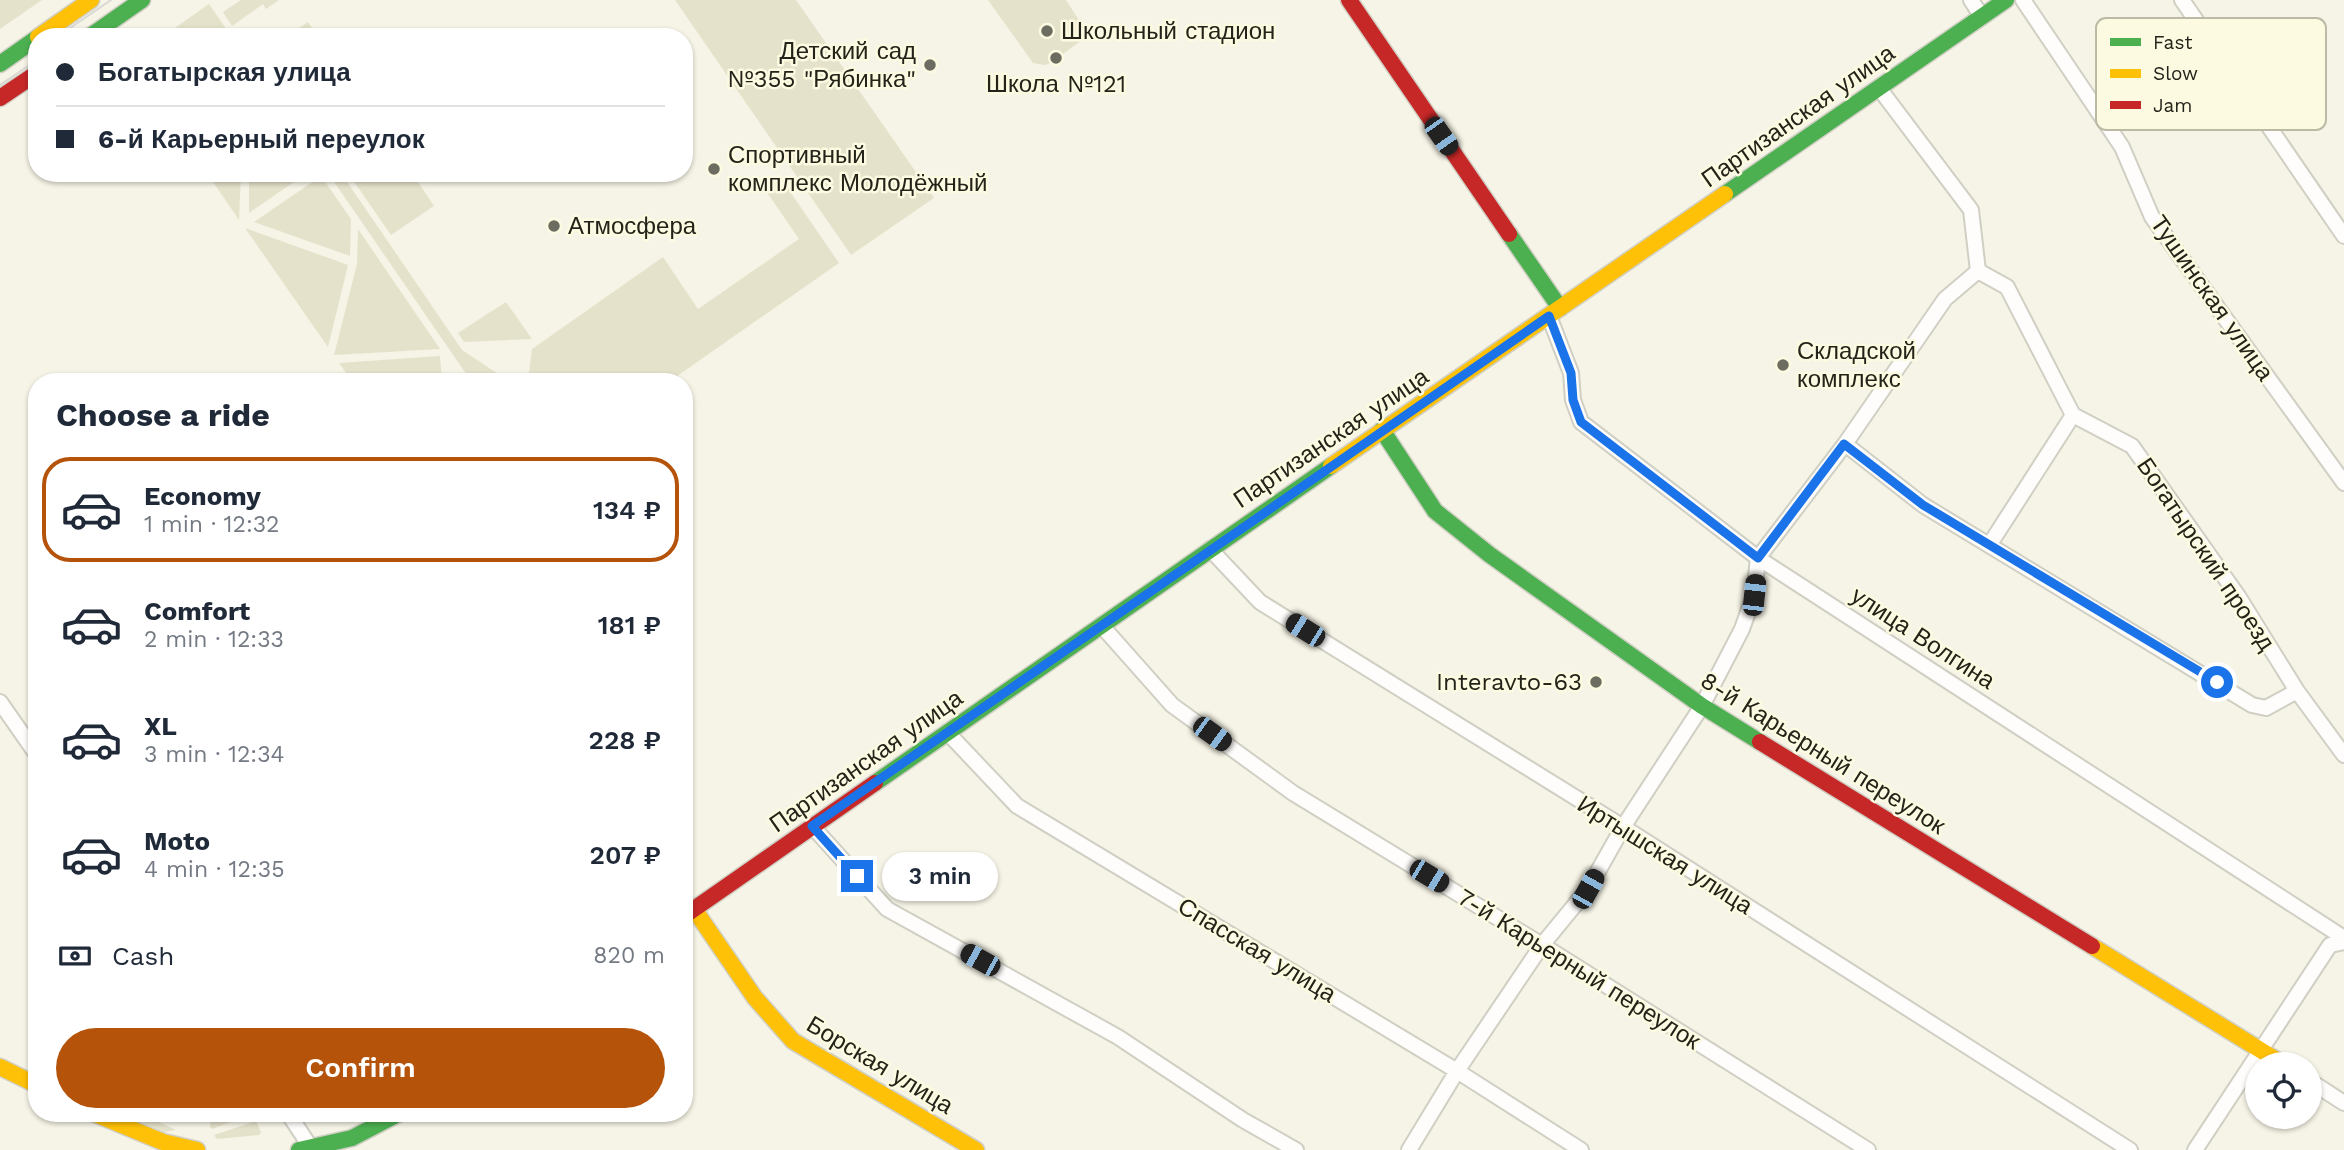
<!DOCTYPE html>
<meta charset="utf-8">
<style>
body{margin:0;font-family:"Work Sans",sans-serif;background:#f2f2f3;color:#1f2937;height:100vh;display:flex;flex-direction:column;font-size:26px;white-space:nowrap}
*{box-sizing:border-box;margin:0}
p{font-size:23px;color:#747a83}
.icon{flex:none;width:38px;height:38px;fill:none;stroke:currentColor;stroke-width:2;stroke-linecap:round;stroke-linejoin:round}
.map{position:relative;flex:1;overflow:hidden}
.side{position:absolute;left:28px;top:373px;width:665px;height:749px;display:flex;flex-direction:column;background:#fff;border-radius:28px;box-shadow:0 2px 5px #0004}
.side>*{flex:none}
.top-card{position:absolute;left:28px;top:28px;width:665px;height:154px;border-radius:28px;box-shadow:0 2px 5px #0004;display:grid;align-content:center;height:154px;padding:0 28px;background:#fff}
.tools{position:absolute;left:2245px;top:1052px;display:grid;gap:14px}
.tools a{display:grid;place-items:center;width:77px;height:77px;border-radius:50%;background:#fff;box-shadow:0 2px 5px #0004;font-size:35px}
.end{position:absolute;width:32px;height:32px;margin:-16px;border:9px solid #1a73e8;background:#fff;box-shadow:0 0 0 4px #fff}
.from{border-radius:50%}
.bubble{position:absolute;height:49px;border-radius:24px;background:#fff;box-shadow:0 2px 5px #0004;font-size:23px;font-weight:600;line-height:49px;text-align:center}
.car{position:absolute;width:21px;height:42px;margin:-21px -10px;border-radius:9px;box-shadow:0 0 5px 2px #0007;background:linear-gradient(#222 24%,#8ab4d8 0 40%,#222 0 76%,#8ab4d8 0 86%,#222 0)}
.top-card b{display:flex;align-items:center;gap:24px;height:66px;font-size:26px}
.top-card b+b{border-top:2px solid #e0e1e3}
.top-card i{width:18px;height:18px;background:#1f2937}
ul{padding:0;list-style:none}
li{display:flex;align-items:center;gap:21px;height:105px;margin:0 14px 10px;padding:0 14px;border:4px solid transparent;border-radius:28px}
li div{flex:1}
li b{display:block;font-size:26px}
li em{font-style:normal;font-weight:600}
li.current{border-color:#b45309}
li>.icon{width:63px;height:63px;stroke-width:1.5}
h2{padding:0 28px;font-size:32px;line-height:84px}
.pay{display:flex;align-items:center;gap:18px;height:77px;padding:0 28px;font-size:26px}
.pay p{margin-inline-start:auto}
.cta{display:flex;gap:14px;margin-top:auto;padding:14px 28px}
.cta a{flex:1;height:80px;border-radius:42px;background:#b45309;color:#fff;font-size:28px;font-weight:600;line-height:80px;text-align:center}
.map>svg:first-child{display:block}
.green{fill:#e4e2ca}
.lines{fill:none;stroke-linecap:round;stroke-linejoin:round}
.street-casing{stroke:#d0cfc4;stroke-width:18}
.fast-casing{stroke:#d0cfc4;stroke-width:19}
.slow-casing{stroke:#d0cfc4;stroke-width:19}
.jam-casing{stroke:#d0cfc4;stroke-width:19}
.street{stroke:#fefdfb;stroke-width:14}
.fast{stroke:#4caf50;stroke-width:16}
.slow{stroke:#ffc107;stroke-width:16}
.jam{stroke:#c62828;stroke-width:16}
.tram{stroke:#d8d8d4;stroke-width:2}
.route{stroke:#1a73e8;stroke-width:9}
.poi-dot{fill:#6d6c61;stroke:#fcfae0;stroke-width:2.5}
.labels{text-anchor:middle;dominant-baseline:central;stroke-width:5;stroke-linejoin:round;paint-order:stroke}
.poi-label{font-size:24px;fill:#232319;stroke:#fcfae0;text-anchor:start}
.street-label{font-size:24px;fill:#232319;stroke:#fcfae0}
.key{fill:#fcfae0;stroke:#bbbaa4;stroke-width:2}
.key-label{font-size:19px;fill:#232319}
</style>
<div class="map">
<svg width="2344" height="1150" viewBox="0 0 2344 1150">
<rect width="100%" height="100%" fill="#f6f4e6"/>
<path class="green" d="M0 0H42L0 29Z
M241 0H279L266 9 263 4 232 26 223 12Z
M675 0H796L934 198 851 255Z
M988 0H1066L1084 28 1082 40 1051 63 1045 65 1033 63Z
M209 4 227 30 219 34 220 37H162Z
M308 22 318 37H288L287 36Z
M207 173H241L239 220Z
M249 173H307L249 213Z
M328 173H341L462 350 509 381H471Z
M348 173H412L434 206 391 235Z
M321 176 351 219 350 256 254 222Z
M780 177 839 263 670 381H528L532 349 663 257 698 309 799 239 764 188Z
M245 228 348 265 328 347Z
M358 229 440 349 334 355 357 264Z
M506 302 532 339 464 342 458 333Z
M440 356 442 381H352L339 363Z
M135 1113H139L176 1130 164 1132 131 1118Z
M224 1113H251L250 1115 212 1129 210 1127 211 1117 220 1121Z
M256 1121 261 1132 259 1135 217 1139 214 1135Z"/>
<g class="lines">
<defs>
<path id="street" d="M1971 0 1982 17
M2023 0 2122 147 2152 217 2344 483
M2182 0 2344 236
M1879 88 1971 210 1978 271
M1978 271 2007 287 2073 415 2132 446 2238 596 2297 691 2344 755
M1549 316 1571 373 1573 400 1581 422 1758 558 2344 938
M1845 444 1923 505 2252 705 2266 708 2297 691
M1990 544 2073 415
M1210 549 1260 602 1623 827 2130 1150
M1101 625 1172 705 1293 793 1542 945 1868 1150
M0 702 37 755
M947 732 1017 806 1457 1071 1581 1150
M812 826 887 909 1118 1037 1243 1120 1296 1150
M2310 1081 2344 1103
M288 1113 311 1148
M1409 1150 1457 1071 1542 945 1588 889 1623 827 1702 706 1742 629 1754 595 1758 558 1845 444 1945 299 1978 271
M2195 1150 2330 945 2344 942"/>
<path id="fast" d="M89 37 142 0
M0 64 37 38
M1725 194 2006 0
M1509 234 1560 308
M1382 430 1435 511 1490 555 1702 706 1760 742
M875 783 1331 466
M299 1150 352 1138 400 1113"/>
<path id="slow" d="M38 37 91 0
M1331 466 1725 194
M694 909 755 998 793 1041 976 1150
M2092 946 2283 1064
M0 1067 37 1085
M93 1113 163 1142 197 1150"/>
<path id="jam" d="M1349 0 1509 234
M0 98 37 73
M1760 742 2092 946
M684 916 875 783"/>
</defs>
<use href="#street" class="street-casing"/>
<use href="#fast" class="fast-casing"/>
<use href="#slow" class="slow-casing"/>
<use href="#jam" class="jam-casing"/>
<use href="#street" class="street"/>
<use href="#fast" class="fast"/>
<use href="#slow" class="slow"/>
<use href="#jam" class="jam"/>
<path class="tram" d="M57 37 111 0
M0 85 37 60"/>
</g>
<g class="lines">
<path class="route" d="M857 876 812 826 1549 316 1571 373 1573 400 1581 422 1758 558 1844 444 1923 505 2217 682"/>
</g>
<g class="poi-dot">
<circle cx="1047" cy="31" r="7"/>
<circle cx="1056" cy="58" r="7"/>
<circle cx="930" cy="65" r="7"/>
<circle cx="714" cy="169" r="7"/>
<circle cx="554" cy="226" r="7"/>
<circle cx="1783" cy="365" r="7"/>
<circle cx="1596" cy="682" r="7"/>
</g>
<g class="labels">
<g class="poi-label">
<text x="1061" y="31">Школьный стадион</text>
<text x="916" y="51" text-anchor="end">Детский сад<tspan x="916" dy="28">№355 "Рябинка"</tspan></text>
<text x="1056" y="84" text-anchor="middle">Школа №121</text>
<text x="728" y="155">Спортивный<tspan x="728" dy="28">комплекс Молодёжный</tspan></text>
<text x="568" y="226">Атмосфера</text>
<text x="1797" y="351">Складской<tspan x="1797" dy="28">комплекс</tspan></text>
<text x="1582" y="682" text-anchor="end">Interavto-63</text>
</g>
<g class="street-label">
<text transform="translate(1798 116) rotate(-35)">Партизанская улица</text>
<text transform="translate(2212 298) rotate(55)">Тушинская улица</text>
<text transform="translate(1331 438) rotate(-34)">Партизанская улица</text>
<text transform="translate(2206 554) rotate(56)">Богатырский проезд</text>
<text transform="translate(1923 638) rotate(33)">улица Волгина</text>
<text transform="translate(1823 753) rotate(32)">8-й Карьерный переулок</text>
<text transform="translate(866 761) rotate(-35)">Партизанская улица</text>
<text transform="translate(1665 855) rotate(32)">Иртышская улица</text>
<text transform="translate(1257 950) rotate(31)">Спасская улица</text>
<text transform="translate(1579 969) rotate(32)">7-й Карьерный переулок</text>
<text transform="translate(880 1065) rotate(31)">Борская улица</text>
</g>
</g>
<rect x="2096" y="18" width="230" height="112" rx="10" class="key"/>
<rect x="2110" y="38" width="31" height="8" fill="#4caf50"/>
<rect x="2110" y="69" width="31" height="9" fill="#ffc107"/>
<rect x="2110" y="101" width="31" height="8" fill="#c62828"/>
<g class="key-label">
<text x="2153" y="49">Fast</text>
<text x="2153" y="80">Slow</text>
<text x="2153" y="112">Jam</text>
</g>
</svg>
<div class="tools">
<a><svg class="icon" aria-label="locate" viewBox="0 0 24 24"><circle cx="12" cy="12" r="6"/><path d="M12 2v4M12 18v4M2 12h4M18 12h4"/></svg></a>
</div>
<i class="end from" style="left:2217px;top:682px"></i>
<i class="end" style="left:857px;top:876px"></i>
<div class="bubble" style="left:882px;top:852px;width:116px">3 min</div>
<i class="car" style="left:1441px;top:136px;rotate:145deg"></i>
<i class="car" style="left:1754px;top:595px;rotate:6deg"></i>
<i class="car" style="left:1305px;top:630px;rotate:302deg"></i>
<i class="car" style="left:1212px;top:734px;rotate:126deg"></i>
<i class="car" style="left:1429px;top:876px;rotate:121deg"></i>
<i class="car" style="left:1588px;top:889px;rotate:29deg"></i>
<i class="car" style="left:980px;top:960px;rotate:299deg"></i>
<div class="top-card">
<b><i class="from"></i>Богатырская улица</b>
<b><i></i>6-й Карьерный переулок</b>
</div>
<section class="side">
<h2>Choose a ride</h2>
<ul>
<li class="current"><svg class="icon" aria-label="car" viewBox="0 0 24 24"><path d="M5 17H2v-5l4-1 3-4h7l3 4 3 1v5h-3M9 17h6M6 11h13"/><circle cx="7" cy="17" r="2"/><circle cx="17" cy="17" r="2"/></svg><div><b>Economy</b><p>1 min · 12:32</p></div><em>134 ₽</em></li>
<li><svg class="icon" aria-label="car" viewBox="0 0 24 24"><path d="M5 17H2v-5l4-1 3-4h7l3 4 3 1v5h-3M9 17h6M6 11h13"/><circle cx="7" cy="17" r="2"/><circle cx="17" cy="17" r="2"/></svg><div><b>Comfort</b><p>2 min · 12:33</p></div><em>181 ₽</em></li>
<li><svg class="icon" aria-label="car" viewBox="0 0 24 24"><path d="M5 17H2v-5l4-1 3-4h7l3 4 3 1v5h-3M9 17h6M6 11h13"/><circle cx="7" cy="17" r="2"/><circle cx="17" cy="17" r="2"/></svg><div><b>XL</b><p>3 min · 12:34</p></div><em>228 ₽</em></li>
<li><svg class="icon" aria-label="car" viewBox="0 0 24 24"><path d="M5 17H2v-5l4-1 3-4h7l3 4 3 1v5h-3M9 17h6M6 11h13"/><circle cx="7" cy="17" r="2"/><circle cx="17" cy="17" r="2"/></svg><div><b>Moto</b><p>4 min · 12:35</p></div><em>207 ₽</em></li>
</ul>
<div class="pay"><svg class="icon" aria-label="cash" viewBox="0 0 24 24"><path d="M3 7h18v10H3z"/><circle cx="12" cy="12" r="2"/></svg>Cash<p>820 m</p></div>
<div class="cta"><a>Confirm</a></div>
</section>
</div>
